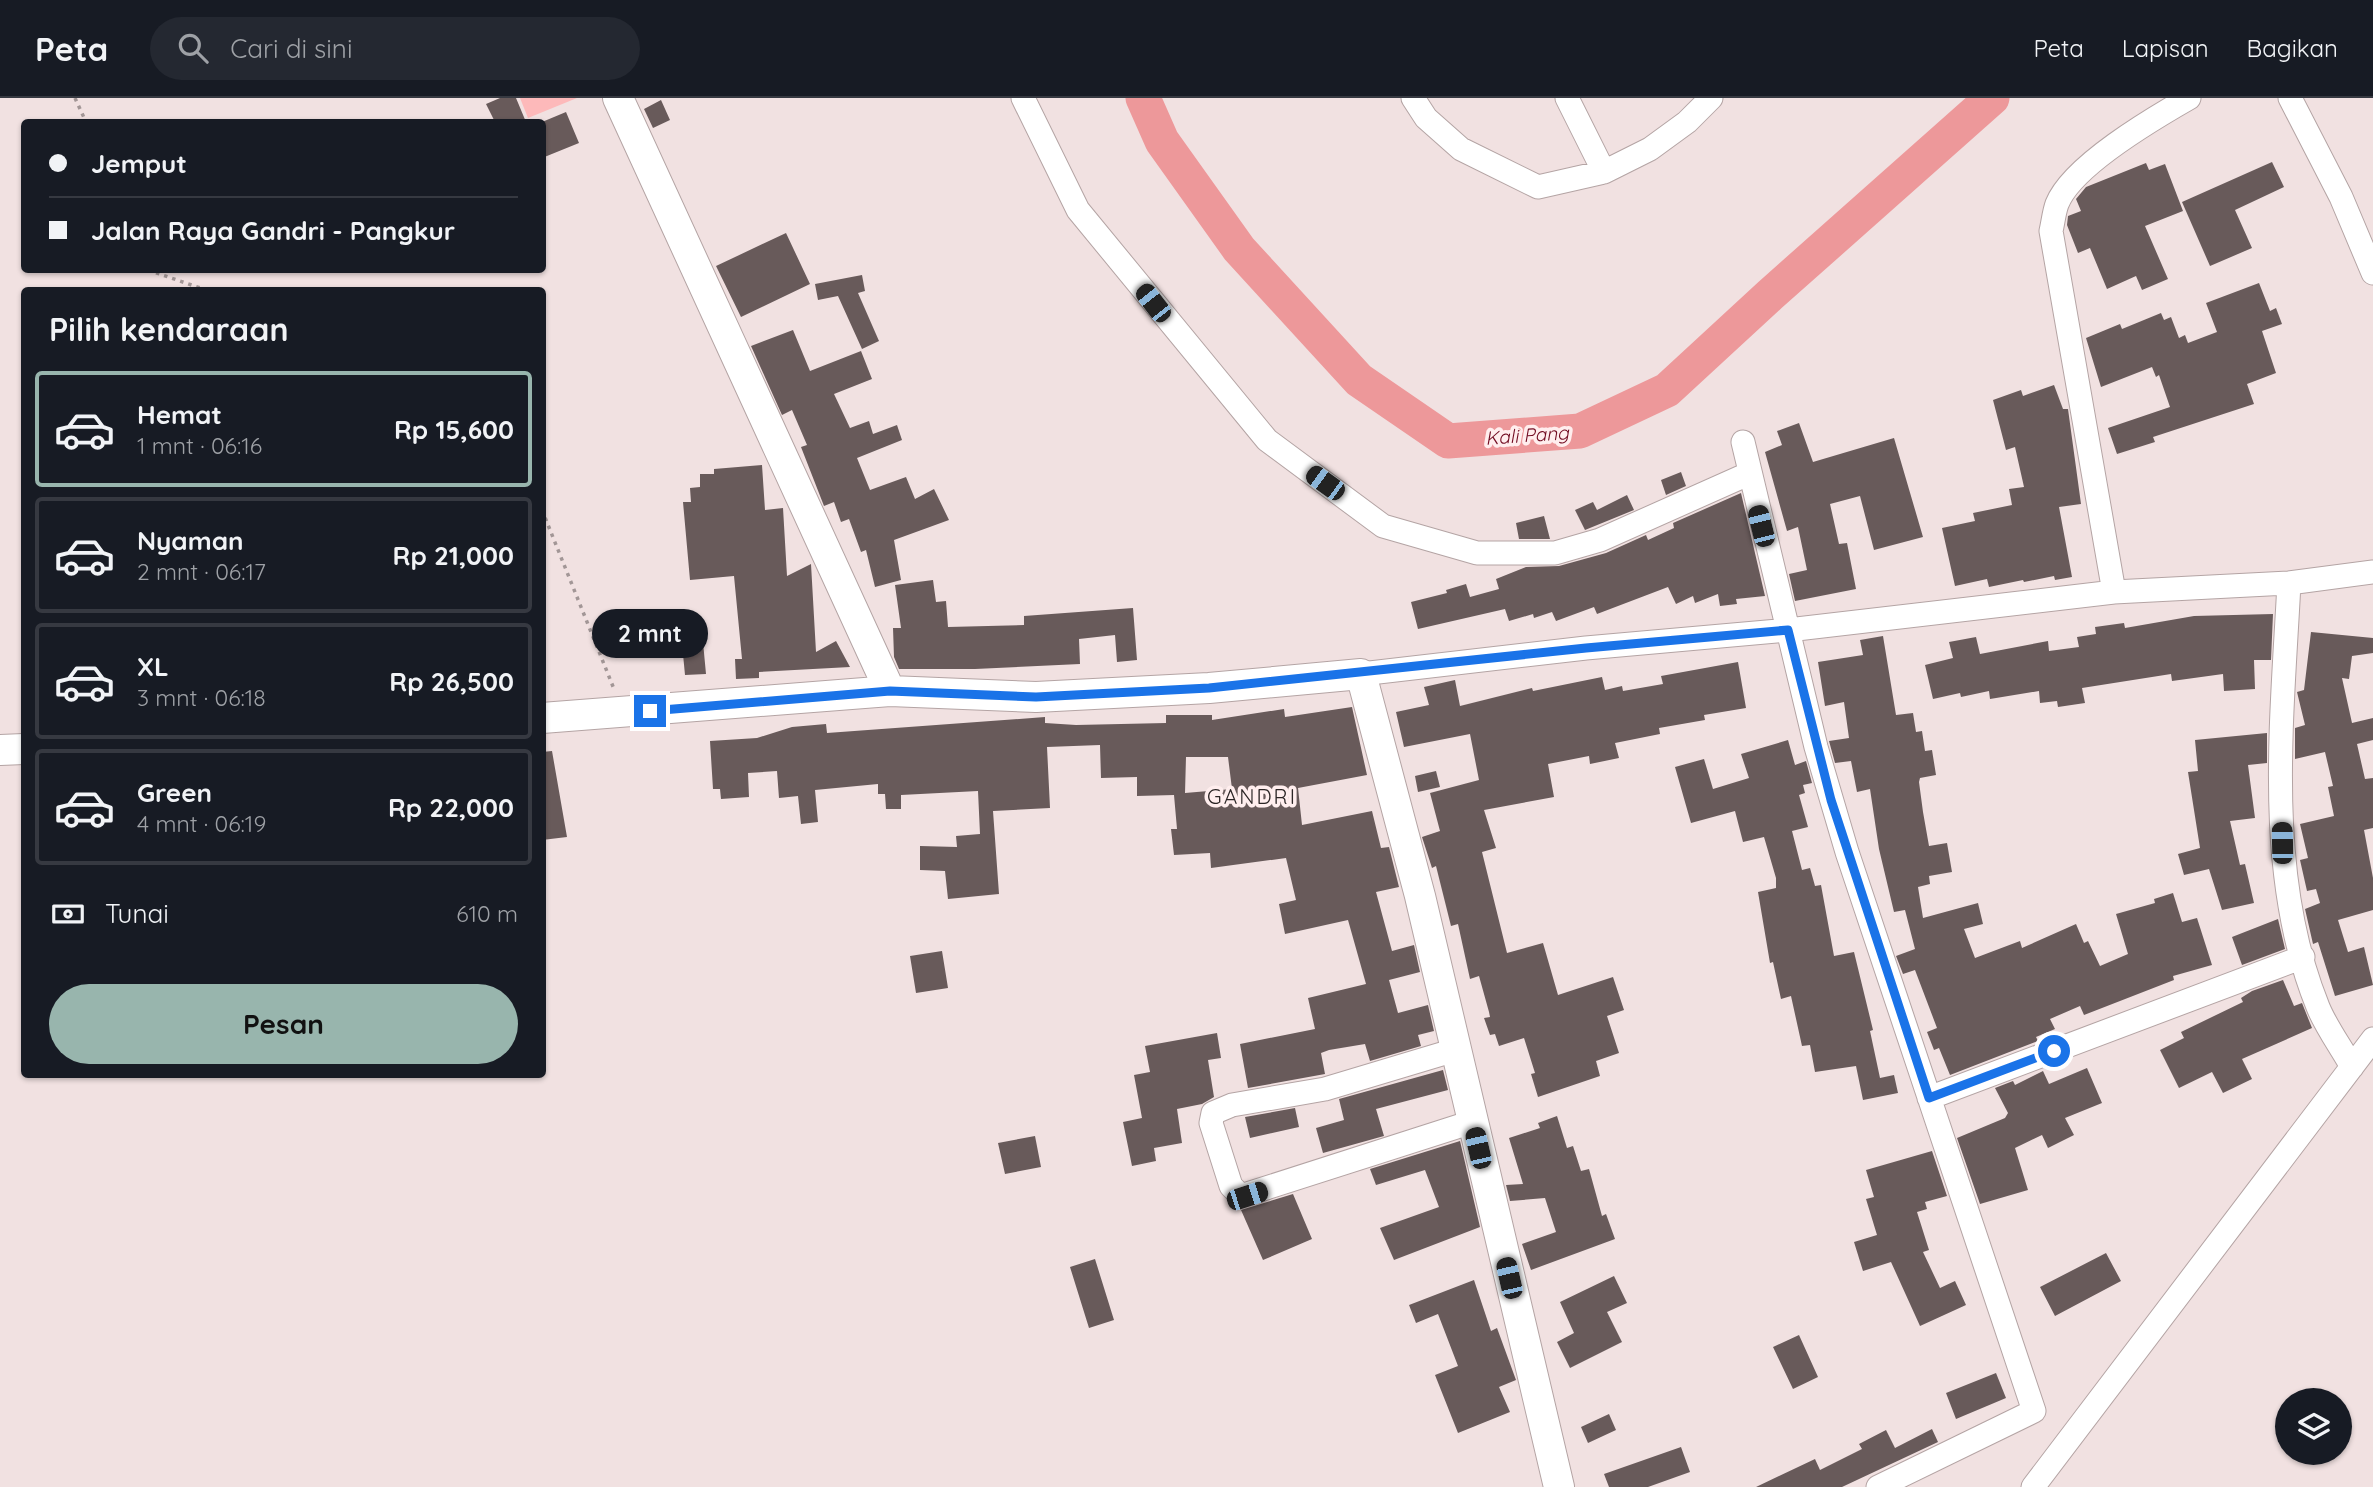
<!DOCTYPE html>
<html lang="id">
<meta charset="utf-8">
<style>
body{margin:0;font-family:Quicksand,sans-serif;background:#242831;color:#f1f3f6;height:100vh;display:flex;flex-direction:column;font-size:26px;white-space:nowrap}
*{box-sizing:border-box;margin:0}
p{font-size:23px;color:#9ea1a6}
.icon{flex:none;width:38px;height:38px;fill:none;stroke:currentColor;stroke-width:2;stroke-linecap:round;stroke-linejoin:round}
.map{position:relative;flex:1;overflow:hidden}
.sheet{position:absolute;left:21px;top:189px;width:525px;height:791px;display:flex;flex-direction:column;background:#171b24;border-radius:7px;box-shadow:0 2px 5px #0004}
.sheet>*{flex:none}
.guide{position:absolute;left:21px;top:21px;width:525px;height:154px;border-radius:7px;box-shadow:0 2px 5px #0004;display:grid;align-content:center;height:154px;padding:0 28px;background:#171b24}
.tools{position:absolute;left:2275px;top:1290px;display:grid;gap:14px}
.tools a{display:grid;place-items:center;width:77px;height:77px;border-radius:50%;background:#171b24;box-shadow:0 2px 5px #0004;font-size:35px}
.end{position:absolute;width:32px;height:32px;margin:-16px;border:9px solid #1a73e8;background:#fff;box-shadow:0 0 0 4px #fff}
.from{border-radius:50%}
.bubble{position:absolute;height:49px;border-radius:24px;background:#171b24;box-shadow:0 2px 5px #0004;font-size:23px;font-weight:700;line-height:49px;text-align:center}
.car{position:absolute;width:21px;height:42px;margin:-21px -10px;border-radius:9px;box-shadow:0 0 5px 2px #0007;background:linear-gradient(#222 24%,#8ab4d8 0 40%,#222 0 76%,#8ab4d8 0 86%,#222 0)}
.guide b{display:flex;align-items:center;gap:24px;height:66px;font-size:26px}
.guide b+b{border-top:2px solid #363941}
.guide i{width:18px;height:18px;background:#f1f3f6}
ul{padding:0;list-style:none}
li{display:flex;align-items:center;gap:21px;height:116px;margin:0 14px 10px;padding:0 14px;border:4px solid #363941;border-radius:7px}
li div{flex:1}
li b{display:block;font-size:26px}
li em{font-style:normal;font-weight:700}
li.selected{border-color:#98b5ad}
li>.icon{width:63px;height:63px;stroke-width:1.5}
h2{padding:0 28px;font-size:32px;line-height:84px}
.pay{display:flex;align-items:center;gap:18px;height:77px;padding:0 28px;font-size:26px}
.pay p{margin-inline-start:auto}
.cta{display:flex;gap:14px;margin-top:auto;padding:14px 28px}
.cta a{flex:1;height:80px;border-radius:42px;background:#98b5ad;color:#111;font-size:28px;font-weight:700;line-height:80px;text-align:center}
header{display:flex;align-items:center;gap:42px;box-sizing:border-box;height:98px;padding:0 35px;background:#171b24;border-bottom:2px solid #363941}
header strong{font-size:33px}
nav{display:flex;gap:38px;margin-inline-start:auto;font-size:24px}
.search{width:490px;height:63px;background:#242831;display:flex;align-items:center;gap:18px;box-sizing:border-box;padding:0 24px;border-radius:38px;color:#9ea1a6;font-size:26px}
.map>svg:first-child{display:block}
.green{fill:#fdb9ba}
.lines{fill:none;stroke-linecap:round;stroke-linejoin:round}
.river{stroke:#ed989a;stroke-width:35}
.building{fill:#685a5a;fill-rule:evenodd}
.minor-casing{stroke:#b4a4a4;stroke-width:25}
.tertiary-casing{stroke:#b4a4a4;stroke-width:32}
.path{stroke:#a29696;stroke-width:3.5;stroke-dasharray:3.5 5;stroke-linecap:butt}
.minor{stroke:#fff;stroke-width:23}
.tertiary{stroke:#fff;stroke-width:30}
.route{stroke:#1a73e8;stroke-width:9}
.labels{text-anchor:middle;dominant-baseline:central;stroke-width:7;stroke-linejoin:round;paint-order:stroke}
.water-label{font-size:19px;font-style:italic;fill:#70091f;stroke:#fee}
.quarter-label{font-size:21px;letter-spacing:2px;fill:#2b2525;stroke:#fee}
</style>
<header>
<strong>Peta</strong>
<div class="search"><svg class="icon" aria-label="search" viewBox="0 0 24 24"><circle cx="10" cy="10" r="6"/><path d="M15 15l6 6"/></svg>Cari di sini</div>
<nav><a>Peta</a><a>Lapisan</a><a>Bagikan</a></nav>
</header>
<div class="map">
<svg width="2373" height="1389" viewBox="0 0 2373 1389">
<rect width="100%" height="100%" fill="#f1e1e1"/>
<path class="green" d="M520 0H577L528 20Z"/>
<g class="lines">
<path class="river" d="M1143 0 1162 43 1239 151 1359 282 1448 343 1580 333 1667 292 1770 197 1992 0"/>
</g>
<path class="building" d="M500 0H516L526 24H495L486 6Z
M661 2 670 22 653 30 644 11Z
M566 14 579 45 542 60V24Z
M2272 64 2284 89 2235 112 2252 150 2210 168 2182 104Z
M2146 65 2149 72 2165 66 2183 113 2145 128 2168 181 2142 192 2136 178 2107 191 2090 150 2078 155 2067 127 2068 118 2081 113 2076 101 2086 89Z
M786 135 810 186 741 219 716 168Z
M862 177 865 193 858 195 879 243 862 251 838 198 818 202 815 186Z
M2259 185 2270 213 2276 210 2282 226 2262 233 2276 275 2247 286 2254 306 2153 339 2155 344 2117 356 2108 330 2170 309 2159 277 2156 279 2152 269 2101 289 2086 240 2120 226 2122 231 2161 215 2164 222 2171 219 2179 240 2185 237 2188 245 2217 234 2206 205Z
M793 232 810 273 861 253 872 281 834 296 850 330 869 323 873 336 897 327 902 342 857 360 870 392 906 379 915 401 934 391 949 422 894 442 901 482 875 489 866 452 861 454 849 421 841 424 834 404 824 408 801 349 807 347 792 312 782 317 751 248Z
M2054 287 2063 311H2068L2081 406 2059 409 2072 479 2055 482 2054 478 2024 484 2023 482 1989 489 1987 481 1955 488 1942 430 1975 423 1973 415 2012 407 2009 391 2024 389 2015 349 2006 352 1993 302 2021 292 2023 298Z
M1799 325 1813 364 1894 340 1923 439 1874 452 1860 398 1830 406 1839 446 1847 445 1856 491 1795 503 1789 476 1807 472 1798 429 1787 433 1765 354 1782 347 1777 333Z
M762 367 765 412 783 410 787 478 811 466 816 554 836 543 850 569 759 574V580L736 581 735 561H742L734 478 690 482 683 404H691L690 390 700 389V376H714V371Z
M1681 374 1686 388 1666 397 1661 382Z
M1741 395 1765 498 1736 501 1737 506 1720 508 1718 496 1695 505 1693 498 1676 506 1668 489 1597 516 1594 509 1556 523 1552 514 1534 520 1533 516 1509 523 1505 511 1418 531 1411 504 1447 495 1446 492 1466 486 1470 499 1499 491 1496 481 1526 469 1559 468 1606 455 1646 437 1648 442 1674 430 1673 425Z
M1627 397 1634 412 1585 432 1575 412 1593 404 1597 412Z
M1544 418 1550 441H1519L1516 425Z
M933 482 936 504 946 503 948 529 1024 527V518L1133 510 1137 562 1117 564 1115 537 1079 541 1080 566 975 571H899L894 559 893 530H901L895 487Z
M2273 516 2271 562H2254L2255 591 2224 593 2223 576 2172 583 2171 576 2082 590 2085 605 2058 609 2057 603 2040 605 2039 593 1990 601 1989 593 1961 599 1960 595 1933 601 1925 567 1953 560 1949 544 1976 539 1980 556 2048 543 2049 553 2079 549 2077 539 2096 536 2095 529 2124 525 2125 530 2194 518Z
M701 523 706 576 685 577 680 525Z
M2311 534 2373 540V555L2352 558 2349 581 2342 580 2352 625 2373 620V642L2357 646 2365 681 2373 680V730L2364 732 2373 780V812L2338 822 2348 854 2364 849 2373 887 2335 898 2318 844 2313 846 2305 811 2320 805 2316 791 2307 793 2300 762 2308 760 2300 726 2334 718 2328 689 2333 688 2325 654 2295 661V630L2305 627 2297 594 2304 592Z
M1883 538 1896 617 1913 615 1916 634 1922 633 1925 653 1932 652 1936 677 1920 680 1919 684 1923 714 1929 748 1947 745 1952 774 1929 778 1930 786 1918 789 1923 820 1978 805 1983 826 1964 831 1975 860 2020 843 2022 850 2076 826 2084 845 2088 843 2100 868 2128 856 2116 816 2155 805 2154 801 2173 795 2182 824 2197 820 2212 867 2173 878 2174 882 2084 917 2080 908 2050 921 2055 931 2036 939 2038 943 1950 977 1939 950 1934 952 1927 934 1937 930 1915 872 1903 876 1896 858 1915 851 1905 812 1894 814 1879 751 1870 691 1857 694 1851 663 1835 665 1829 643 1849 640 1844 604 1825 608 1818 564 1863 557 1860 542Z
M1738 564 1746 610 1704 617 1705 622 1659 630 1660 636 1615 645 1619 660 1590 666 1589 658 1548 666 1554 699 1484 712 1496 750 1482 754 1507 855 1543 845 1558 897 1613 879 1624 912 1607 918 1619 955 1596 963 1600 978 1538 999 1531 976 1535 975 1524 940 1499 948 1495 936 1490 937 1484 920 1490 919 1489 914 1479 878 1470 881 1458 826 1451 828 1436 768 1432 770 1422 739 1440 733 1430 695 1479 682 1470 636 1404 649 1396 614 1429 607 1424 589 1455 582 1460 608 1532 590 1533 593 1602 579 1605 592 1622 588 1623 593 1663 586 1661 578Z
M1352 609 1367 677 1298 690 1302 727 1372 713 1381 750 1389 749 1399 789 1376 794 1392 853 1414 847 1420 874 1389 882 1398 915 1428 907 1434 933 1418 937 1421 948 1370 963 1365 946 1329 952 1321 955 1325 976 1248 990 1240 946 1315 931 1308 900 1366 886 1348 822 1285 836 1279 806 1296 802 1286 760 1211 770 1210 755 1174 757 1171 731H1177L1174 697 1137 698V679L1101 680 1100 647 1047 649 1050 710 993 713 999 796 948 801 945 773 920 772V748L957 749 956 738 980 736 978 693 901 697V711H886L885 696H878V686L815 692 818 724 801 726 798 698 779 700 777 673 748 675 749 699 721 701 720 691H713L710 643 757 640 792 629 826 626 827 635 1045 619V625L1076 627 1166 625V617H1212V622L1284 611 1285 619ZM1186 659H1228L1232 691 1185 695Z
M2267 635V665L2248 667 2255 720 2230 723 2240 767 2245 766 2254 805 2222 812 2209 771 2184 777 2178 756 2200 750 2188 674 2198 673 2195 642Z
M1788 642 1795 667 1806 663 1812 685 1803 687 1805 695 1799 697 1808 729 1792 733 1802 772 1810 770 1815 788 1821 787 1834 858 1854 854 1873 932 1870 933 1880 980 1894 977 1898 995 1863 1002 1856 968 1815 974 1810 947 1802 948 1791 898 1781 901 1773 864 1770 865 1758 794 1776 790V780L1764 739 1743 744 1735 713 1691 725 1675 669 1704 661 1713 691 1749 680 1741 656Z
M552 653 567 739 542 742V654Z
M1436 673 1440 689 1418 694 1415 678Z
M2278 821 2285 851 2242 867 2232 839Z
M942 853 948 890 916 895 910 858Z
M2283 882 2294 908 2302 905 2312 930 2242 961 2252 981 2223 995 2212 974 2179 990 2160 952 2184 940 2181 934 2243 904 2241 900 2252 893Z
M1217 935 1221 960 1208 962 1214 999 1202 1006 1177 1011 1182 1045 1154 1050 1156 1063 1132 1068 1123 1024 1142 1020 1134 977 1150 974 1145 948Z
M2087 970 2102 1005 2065 1020 2074 1037 2048 1050 2042 1037 2015 1050 2028 1092 1980 1106 1957 1040 2005 1020 2008 1015 1995 990 2013 983 2015 987 2043 973 2049 986Z
M1443 972 1448 992 1376 1011 1384 1038 1323 1055 1316 1030 1344 1022 1339 1001Z
M1295 1010 1299 1029 1250 1040 1245 1019Z
M1557 1018 1567 1050 1573 1048 1581 1073 1589 1071 1602 1118 1606 1116 1615 1141 1531 1172 1522 1146 1556 1134 1545 1100 1510 1103 1506 1087 1523 1086 1509 1040 1540 1030 1538 1025Z
M1035 1038 1041 1069 1005 1076 998 1045Z
M1460 1043 1480 1129 1394 1162 1380 1130 1439 1109 1425 1072 1376 1087 1370 1071Z
M1932 1053 1947 1098 1925 1104 1927 1111 1917 1114 1929 1152 1923 1154 1940 1190 1955 1183 1966 1207 1920 1228 1891 1164 1863 1173 1854 1144 1877 1137 1866 1101 1874 1099 1866 1072Z
M1293 1096 1312 1141 1263 1162 1241 1112Z
M2106 1155 2121 1183 2055 1218 2040 1189Z
M1095 1161 1114 1222 1089 1230 1070 1169Z
M1614 1178 1627 1205 1607 1214 1622 1244 1570 1270 1557 1244 1574 1235 1560 1204Z
M1474 1182 1491 1233 1497 1230 1516 1282 1499 1289 1510 1314 1458 1335 1435 1277 1458 1268 1438 1216 1416 1225 1409 1207Z
M1799 1237 1818 1279 1793 1291 1773 1249Z
M1996 1275 2006 1300 1956 1321 1946 1295Z
M1609 1316 1616 1332 1588 1345 1581 1329Z
M1932 1331 1938 1344 1842 1389H1756L1815 1361 1820 1372 1862 1351 1859 1346 1886 1332 1895 1350Z
M1681 1349 1690 1374 1648 1389H1609L1604 1376Z"/>
<g class="lines">
<defs>
<path id="minor" d="M1023 0 1078 112 1267 342 1383 428 1477 455H1555L1600 442 1748 376
M1413 0 1426 20 1461 51 1538 89 1604 74 1650 51 1687 24 1711 0
M1567 0 1604 74
M2290 0 2341 99 2373 175
M1743 344 1816 649 1847 754 2034 1313 1878 1389
M2289 485C2282 623 2264 777 2318 909 2326 929 2341 949 2352 969
M2114 494 2051 133C2053 125 2054 114 2057 106 2072 68 2154 20 2189 0
M1361 576 1586 550 1788 532 2114 494 2289 485 2373 474
M1455 952 1325 991 1232 1007 1213 1015 1211 1025 1231 1088 1241 1098 1472 1024
M1929 1000 2303 859
M2033 1389 2373 941"/>
<path id="tertiary" d="M618 0 890 593
M542 620 890 593 1036 599 1209 590 1361 576 1420 798 1559 1389
M0 652 24 651"/>
</defs>
<use href="#minor" class="minor-casing"/>
<use href="#tertiary" class="tertiary-casing"/>
<path class="path" d="M75 0 86 24
M148 172 206 192
M542 412 614 591"/>
<use href="#minor" class="minor"/>
<use href="#tertiary" class="tertiary"/>
</g>
<g class="lines">
<path class="route" d="M650 613 890 593 1036 599 1209 590 1586 550 1788 532 1831 702 1929 1000 2054 953"/>
</g>
<g class="labels">
<g class="water-label">
<text transform="translate(1527 337) rotate(-4)">Kali Pang</text>
</g>
<g class="quarter-label">
<text x="1252" y="698">GANDRI</text>
</g>
</g>
</svg>
<div class="tools">
<a><svg class="icon" aria-label="layers" viewBox="0 0 24 24"><path d="M12 4l9 5-9 5-9-5zM3 14l9 5 9-5"/></svg></a>
</div>
<i class="end from" style="left:2054px;top:953px"></i>
<i class="end" style="left:650px;top:613px"></i>
<div class="bubble" style="left:592px;top:511px;width:116px">2 mnt</div>
<i class="car" style="left:1153px;top:205px;rotate:322deg"></i>
<i class="car" style="left:1325px;top:385px;rotate:306deg"></i>
<i class="car" style="left:1761px;top:428px;rotate:346deg"></i>
<i class="car" style="left:2282px;top:745px;rotate:359deg"></i>
<i class="car" style="left:1478px;top:1050px;rotate:347deg"></i>
<i class="car" style="left:1247px;top:1098px;rotate:72deg"></i>
<i class="car" style="left:1509px;top:1180px;rotate:347deg"></i>
<div class="guide">
<b><i class="from"></i>Jemput</b>
<b><i></i>Jalan Raya Gandri - Pangkur</b>
</div>
<section class="sheet">
<h2>Pilih kendaraan</h2>
<ul>
<li class="selected"><svg class="icon" aria-label="car" viewBox="0 0 24 24"><path d="M5 17H2v-5l4-1 3-4h7l3 4 3 1v5h-3M9 17h6M6 11h13"/><circle cx="7" cy="17" r="2"/><circle cx="17" cy="17" r="2"/></svg><div><b>Hemat</b><p>1 mnt · 06:16</p></div><em>Rp 15,600</em></li>
<li><svg class="icon" aria-label="car" viewBox="0 0 24 24"><path d="M5 17H2v-5l4-1 3-4h7l3 4 3 1v5h-3M9 17h6M6 11h13"/><circle cx="7" cy="17" r="2"/><circle cx="17" cy="17" r="2"/></svg><div><b>Nyaman</b><p>2 mnt · 06:17</p></div><em>Rp 21,000</em></li>
<li><svg class="icon" aria-label="car" viewBox="0 0 24 24"><path d="M5 17H2v-5l4-1 3-4h7l3 4 3 1v5h-3M9 17h6M6 11h13"/><circle cx="7" cy="17" r="2"/><circle cx="17" cy="17" r="2"/></svg><div><b>XL</b><p>3 mnt · 06:18</p></div><em>Rp 26,500</em></li>
<li><svg class="icon" aria-label="car" viewBox="0 0 24 24"><path d="M5 17H2v-5l4-1 3-4h7l3 4 3 1v5h-3M9 17h6M6 11h13"/><circle cx="7" cy="17" r="2"/><circle cx="17" cy="17" r="2"/></svg><div><b>Green</b><p>4 mnt · 06:19</p></div><em>Rp 22,000</em></li>
</ul>
<div class="pay"><svg class="icon" aria-label="cash" viewBox="0 0 24 24"><path d="M3 7h18v10H3z"/><circle cx="12" cy="12" r="2"/></svg>Tunai<p>610 m</p></div>
<div class="cta"><a>Pesan</a></div>
</section>
</div>
